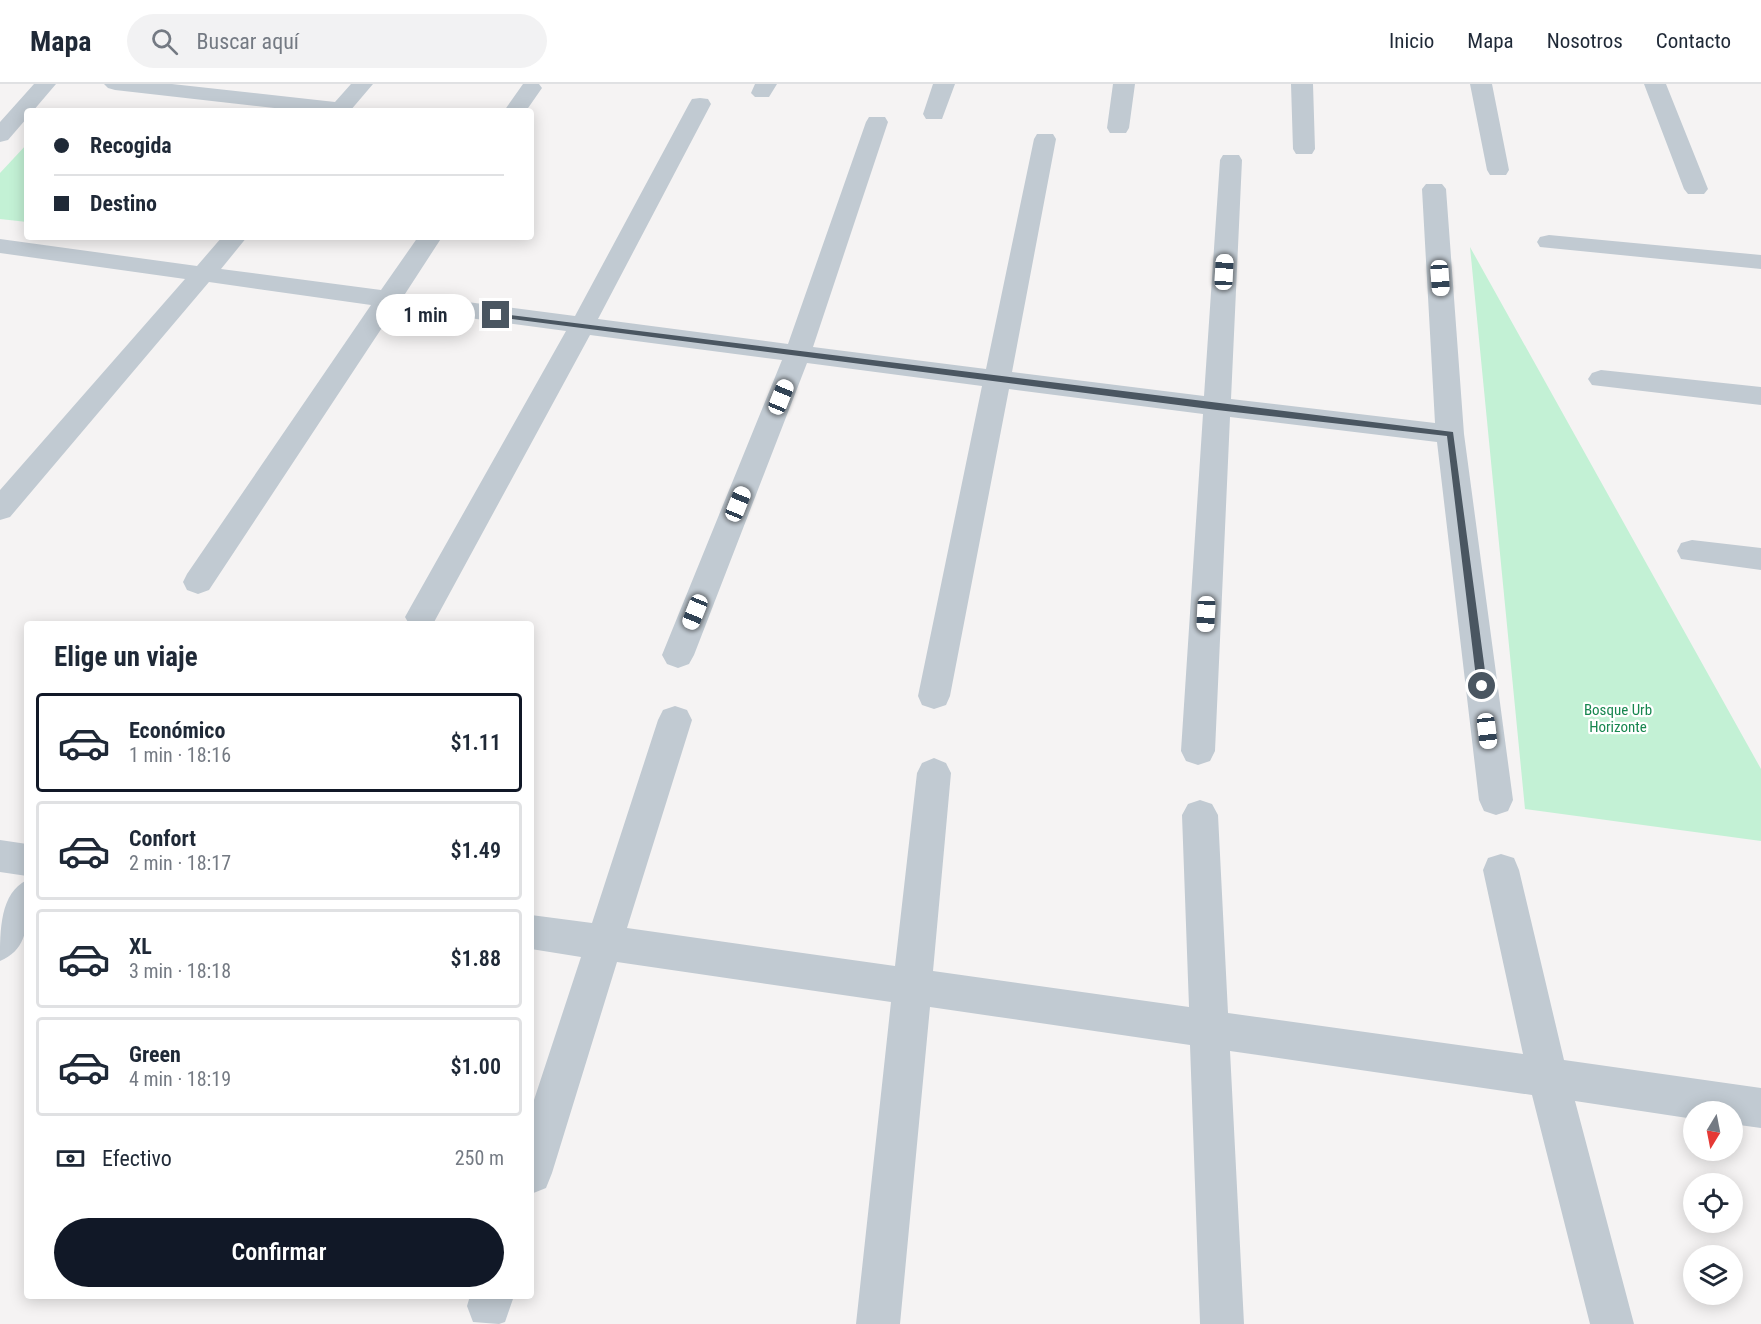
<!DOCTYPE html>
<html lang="es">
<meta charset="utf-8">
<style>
body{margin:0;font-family:"Roboto Condensed",sans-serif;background:#f2f2f3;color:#1f2937;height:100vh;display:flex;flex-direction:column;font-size:22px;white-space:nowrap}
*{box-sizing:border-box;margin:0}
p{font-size:20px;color:#747a83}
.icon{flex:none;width:33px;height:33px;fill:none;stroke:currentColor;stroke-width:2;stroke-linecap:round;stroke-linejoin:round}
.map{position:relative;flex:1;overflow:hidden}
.sheet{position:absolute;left:24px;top:537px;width:510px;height:678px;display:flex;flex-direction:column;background:#fff;border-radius:6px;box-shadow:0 3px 15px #0003}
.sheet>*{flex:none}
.banner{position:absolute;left:24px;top:24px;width:510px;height:132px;border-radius:6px;box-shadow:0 3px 15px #0003;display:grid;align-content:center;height:132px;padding:0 30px;background:#fff}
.needle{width:39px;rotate:190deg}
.controls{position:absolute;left:1683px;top:1017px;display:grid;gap:12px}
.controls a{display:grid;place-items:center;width:60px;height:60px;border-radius:50%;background:#fff;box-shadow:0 3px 15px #0003;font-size:30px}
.end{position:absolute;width:27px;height:27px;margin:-14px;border:8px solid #4a5661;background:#fff;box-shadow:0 0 0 3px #fff}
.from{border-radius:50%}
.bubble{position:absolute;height:42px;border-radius:21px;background:#fff;box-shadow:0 3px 15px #0003;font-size:20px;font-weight:600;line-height:42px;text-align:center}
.car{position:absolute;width:18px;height:36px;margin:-18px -9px;border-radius:8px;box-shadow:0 0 4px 2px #0007;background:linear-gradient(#fff 24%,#345 0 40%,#fff 0 76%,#345 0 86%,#fff 0)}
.banner b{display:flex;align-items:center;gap:21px;height:57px;font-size:22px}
.banner b+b{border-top:2px solid #e0e1e3}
.banner i{width:15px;height:15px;background:#1f2937}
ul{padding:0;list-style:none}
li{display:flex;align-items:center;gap:18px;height:99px;margin:0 12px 9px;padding:0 18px;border:3px solid #e0e1e3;border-radius:6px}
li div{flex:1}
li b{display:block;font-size:22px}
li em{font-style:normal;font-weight:600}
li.current{border-color:#111827}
li>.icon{width:54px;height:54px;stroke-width:1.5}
h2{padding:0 30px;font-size:27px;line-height:72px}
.pay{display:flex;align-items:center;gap:15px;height:66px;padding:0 30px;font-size:22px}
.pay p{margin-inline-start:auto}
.button{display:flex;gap:12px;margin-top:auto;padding:12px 30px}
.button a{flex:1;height:69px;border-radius:36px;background:#111827;color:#fff;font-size:24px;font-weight:600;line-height:69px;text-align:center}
header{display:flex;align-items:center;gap:36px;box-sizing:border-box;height:84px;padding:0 30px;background:#fff;border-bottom:2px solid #e0e1e3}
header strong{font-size:28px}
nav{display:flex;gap:33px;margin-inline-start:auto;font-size:21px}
.search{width:420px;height:54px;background:#f2f2f3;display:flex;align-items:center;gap:15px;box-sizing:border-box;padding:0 21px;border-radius:33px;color:#747a83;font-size:22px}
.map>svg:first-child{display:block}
.green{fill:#c3f1d5}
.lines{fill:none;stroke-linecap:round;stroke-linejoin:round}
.minor{fill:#c1cad2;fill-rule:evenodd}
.route{fill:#4a5661}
.labels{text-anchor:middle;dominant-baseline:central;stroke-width:4.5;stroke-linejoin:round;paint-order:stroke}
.park-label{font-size:15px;fill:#17864f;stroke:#fff}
</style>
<header>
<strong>Mapa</strong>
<div class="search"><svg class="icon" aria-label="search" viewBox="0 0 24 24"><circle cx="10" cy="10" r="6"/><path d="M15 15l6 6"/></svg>Buscar aquí</div>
<nav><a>Inicio</a><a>Mapa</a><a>Nosotros</a><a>Contacto</a></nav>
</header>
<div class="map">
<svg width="1761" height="1240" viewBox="0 0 1761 1240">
<rect width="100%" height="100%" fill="#f5f3f3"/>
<path class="green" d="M27 60V138L0 135V89Z
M1470 163 1761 685V757L1525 725Z"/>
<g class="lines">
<path class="minor" d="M34 0H56L33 27H27V34L8 56 0 58V38Z
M104 0H172L335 18 351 0H373L350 27H301L115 6 108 4Z
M523 0H539L542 4 526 27H504Z
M755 0H777L769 13H755L751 9Z
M933 0H955L942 35H926L923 30Z
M1113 0H1135L1129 44 1126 49H1110L1107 44Z
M1291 0H1313L1315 65 1312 70H1296L1293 65Z
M1470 0H1492L1509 86 1506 91H1490L1487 86Z
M1644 0H1666L1708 105 1704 110H1688L1684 105Z
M700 14 708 15 711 20 598 235 788 260 866 38 869 33H885L888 38 813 263 986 285 1034 55 1037 50H1053L1056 55 1012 288 1204 312 1220 76 1223 71H1239L1242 76 1231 315 1435 339 1422 105 1426 100H1442L1446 105 1464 350 1513 716 1508 727 1496 731 1484 727 1479 716 1437 358 1230 333 1215 667 1210 677 1198 681 1186 677 1181 667 1203 330 1009 305 950 612 946 621 934 625 922 621 918 612 982 302 807 279 694 571 689 580 678 584 667 580 662 571 782 276 590 251 433 540H409L405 533 410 524 566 247 395 224 209 506 198 510 187 506 183 498 187 490 371 221 209 198 10 433 0 436V406L185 195 0 169V155L197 182 222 153H247L221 185 381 206 418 153H442L405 210 575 232 689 20 692 15Z
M1549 151 1761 171V185L1540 163 1537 158 1540 153Z
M1601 286 1761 303V321L1592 301 1588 295 1592 289Z
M1692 456 1761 464V486L1681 475 1677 467 1681 459Z
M675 622 687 626 692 636 627 844 895 882 917 689 922 679 934 674 946 679 951 689 933 887 1189 923 1182 731 1188 720 1200 716 1212 720 1218 731 1228 929 1523 970 1483 786 1488 774 1501 770 1514 774 1519 786 1564 976 1761 1004V1044L1732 1040V1028H1694V1035L1575 1017 1634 1240H1590L1532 1011 1230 967 1244 1240H1200L1190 961 930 923 900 1240H856L891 918 617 878 552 1089 546 1104 531 1110V1025L581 873 531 865V831L592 839 658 636 663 626Z
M0 756 27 760V792L0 788Z
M27 796C27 827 34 863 0 877 0 846 0 809 27 796Z
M470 1212H514L505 1238 499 1240 473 1238 467 1222Z"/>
</g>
<path class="route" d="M493 229 1453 348 1487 602 1482 605 1477 602 1447 352 1217 326 496 233Z"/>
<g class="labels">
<g class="park-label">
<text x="1618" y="626">Bosque Urb<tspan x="1618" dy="17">Horizonte</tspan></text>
</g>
</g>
</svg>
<div class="controls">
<a><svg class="needle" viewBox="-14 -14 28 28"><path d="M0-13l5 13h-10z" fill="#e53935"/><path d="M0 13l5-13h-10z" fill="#747a83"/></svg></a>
<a><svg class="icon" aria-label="locate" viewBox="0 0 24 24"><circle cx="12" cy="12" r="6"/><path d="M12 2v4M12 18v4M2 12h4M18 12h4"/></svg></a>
<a><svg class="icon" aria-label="layers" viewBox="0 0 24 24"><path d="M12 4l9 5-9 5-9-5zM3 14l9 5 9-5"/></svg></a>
</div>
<i class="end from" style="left:1482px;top:602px"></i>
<i class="end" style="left:496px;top:231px"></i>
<div class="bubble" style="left:376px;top:210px;width:99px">1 min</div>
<i class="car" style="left:1224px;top:188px;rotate:3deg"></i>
<i class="car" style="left:1440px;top:194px;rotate:176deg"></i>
<i class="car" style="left:781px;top:313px;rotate:22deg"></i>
<i class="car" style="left:738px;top:420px;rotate:22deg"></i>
<i class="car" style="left:695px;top:528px;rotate:202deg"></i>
<i class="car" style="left:1206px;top:530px;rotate:183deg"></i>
<i class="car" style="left:1487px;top:647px;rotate:173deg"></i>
<div class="banner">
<b><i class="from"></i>Recogida</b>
<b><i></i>Destino</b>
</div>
<section class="sheet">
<h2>Elige un viaje</h2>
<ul>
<li class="current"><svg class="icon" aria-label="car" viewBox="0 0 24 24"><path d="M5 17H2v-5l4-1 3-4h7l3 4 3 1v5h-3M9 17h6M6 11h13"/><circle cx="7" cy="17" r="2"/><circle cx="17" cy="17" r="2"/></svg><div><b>Económico</b><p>1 min · 18:16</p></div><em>$1.11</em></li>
<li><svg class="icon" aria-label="car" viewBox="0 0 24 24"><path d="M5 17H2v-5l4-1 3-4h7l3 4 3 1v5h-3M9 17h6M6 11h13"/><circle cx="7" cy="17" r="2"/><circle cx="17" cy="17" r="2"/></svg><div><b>Confort</b><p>2 min · 18:17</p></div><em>$1.49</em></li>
<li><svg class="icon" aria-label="car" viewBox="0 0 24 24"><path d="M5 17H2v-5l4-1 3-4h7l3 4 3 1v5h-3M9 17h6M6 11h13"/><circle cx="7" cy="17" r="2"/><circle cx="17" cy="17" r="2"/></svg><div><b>XL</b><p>3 min · 18:18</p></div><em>$1.88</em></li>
<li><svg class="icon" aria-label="car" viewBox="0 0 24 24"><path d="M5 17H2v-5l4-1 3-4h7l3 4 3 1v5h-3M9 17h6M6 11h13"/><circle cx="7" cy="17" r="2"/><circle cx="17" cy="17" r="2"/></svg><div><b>Green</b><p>4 min · 18:19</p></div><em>$1.00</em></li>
</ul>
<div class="pay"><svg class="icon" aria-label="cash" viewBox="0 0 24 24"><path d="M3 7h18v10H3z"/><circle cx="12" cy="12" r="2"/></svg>Efectivo<p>250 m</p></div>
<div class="button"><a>Confirmar</a></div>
</section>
</div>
